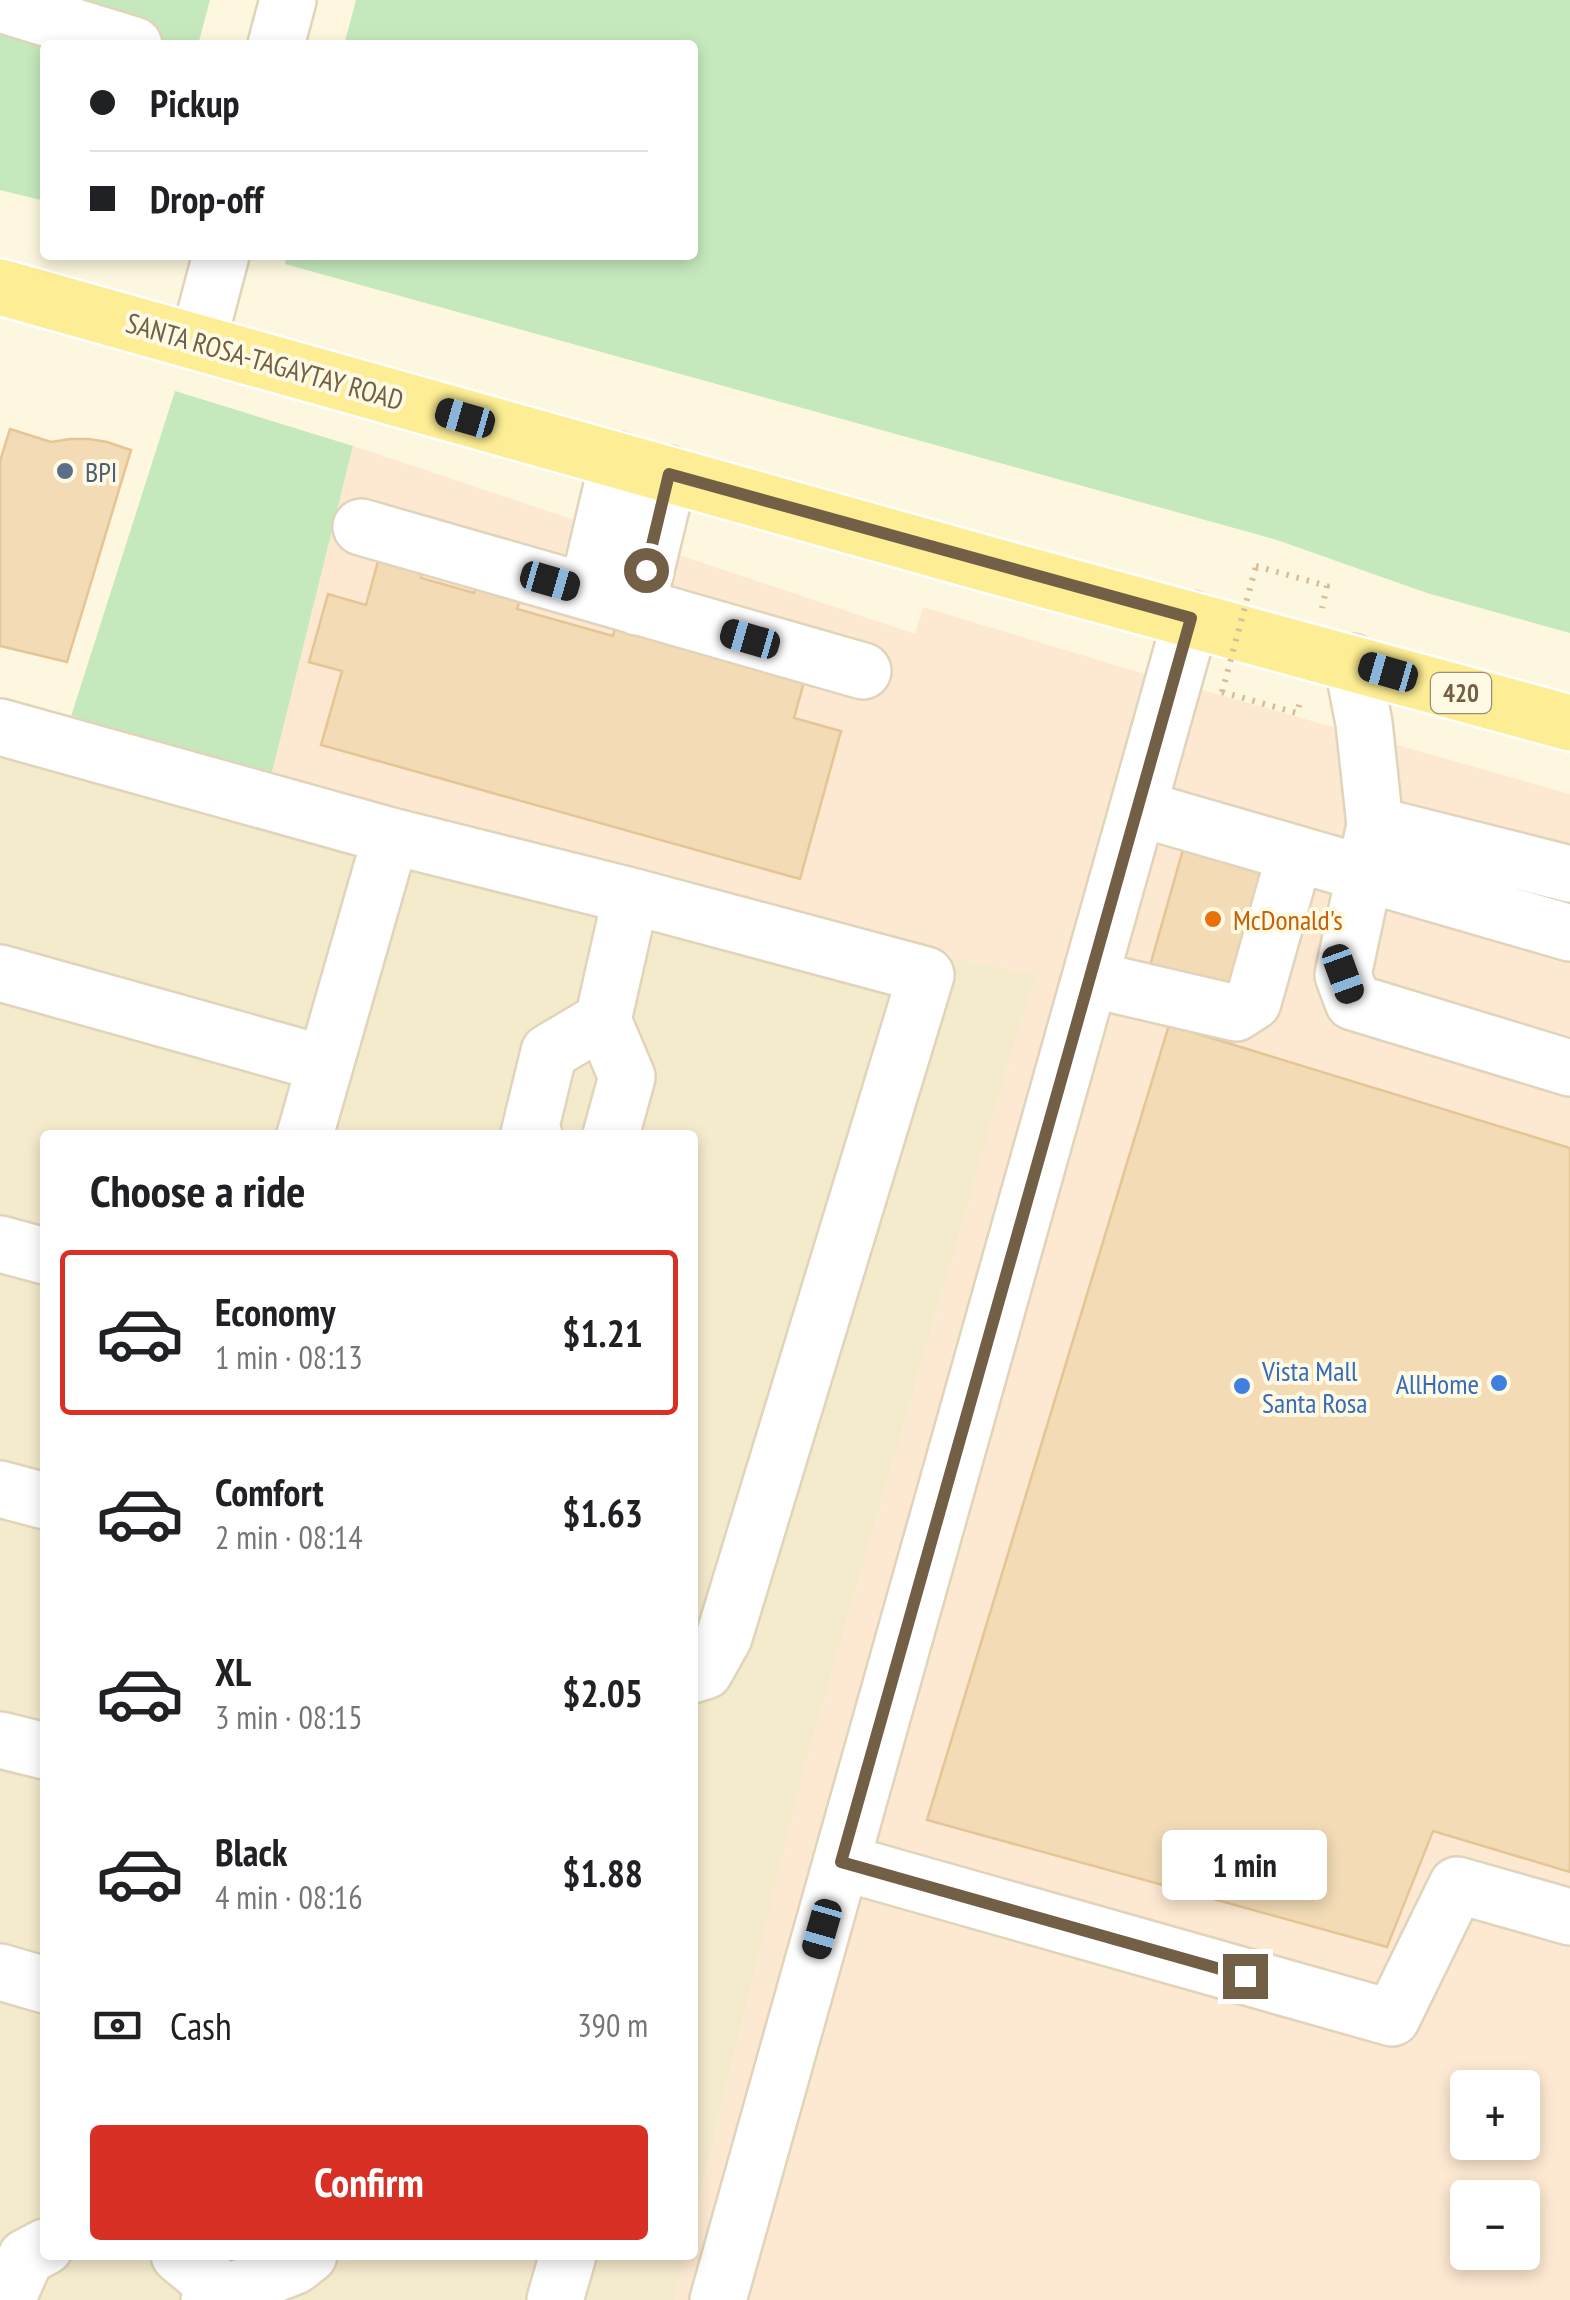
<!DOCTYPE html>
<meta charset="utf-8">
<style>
body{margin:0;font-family:"PT Sans Narrow",sans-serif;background:#f2f2f2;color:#202124;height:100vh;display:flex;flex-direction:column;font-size:38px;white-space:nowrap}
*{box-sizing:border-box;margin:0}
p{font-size:32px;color:#757577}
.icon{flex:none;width:55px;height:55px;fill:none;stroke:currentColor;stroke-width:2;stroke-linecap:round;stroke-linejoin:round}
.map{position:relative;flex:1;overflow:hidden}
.sheet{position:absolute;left:40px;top:1130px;width:658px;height:1130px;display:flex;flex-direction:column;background:#fff;border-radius:10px;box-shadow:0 5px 15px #0003}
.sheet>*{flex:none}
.guide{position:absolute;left:40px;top:40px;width:658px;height:220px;border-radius:10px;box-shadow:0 5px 15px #0003;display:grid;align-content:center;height:220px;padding:0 50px;background:#fff}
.tools{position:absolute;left:1450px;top:2070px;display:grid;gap:20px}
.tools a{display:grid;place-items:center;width:90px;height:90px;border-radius:10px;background:#fff;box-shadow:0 5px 15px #0003;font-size:50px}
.end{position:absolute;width:45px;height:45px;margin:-22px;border:12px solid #725f46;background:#fff;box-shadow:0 0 0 5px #fff}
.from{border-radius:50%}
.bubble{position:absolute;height:70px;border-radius:10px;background:#fff;box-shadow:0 5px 15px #0003;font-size:32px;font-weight:700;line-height:70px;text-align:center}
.car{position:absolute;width:30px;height:60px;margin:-30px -15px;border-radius:12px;box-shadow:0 0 8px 2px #0007;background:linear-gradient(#222 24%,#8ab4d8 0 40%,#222 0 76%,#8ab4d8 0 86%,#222 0)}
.guide b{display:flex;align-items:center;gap:35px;height:95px;font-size:38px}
.guide b+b{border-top:2px solid #e0e0e0}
.guide i{width:25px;height:25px;background:#202124}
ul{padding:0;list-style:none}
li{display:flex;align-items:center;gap:30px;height:165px;margin:0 20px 15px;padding:0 30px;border:5px solid transparent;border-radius:10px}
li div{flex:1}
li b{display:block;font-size:38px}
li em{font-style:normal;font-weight:700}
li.active{border-color:#d93025}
li>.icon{width:90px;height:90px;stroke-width:1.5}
h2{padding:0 50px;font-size:45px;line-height:120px}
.pay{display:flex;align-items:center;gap:25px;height:110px;padding:0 50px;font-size:38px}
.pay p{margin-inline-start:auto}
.cta{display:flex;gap:20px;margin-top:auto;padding:20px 50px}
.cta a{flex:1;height:115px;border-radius:10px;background:#d93025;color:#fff;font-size:40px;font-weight:700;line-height:115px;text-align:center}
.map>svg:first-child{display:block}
.residential{fill:#f4eacc}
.commercial{fill:#fde8d1;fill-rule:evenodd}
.green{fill:#c5e9bd}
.building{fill:#f2dbb5;stroke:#e5c595;stroke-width:2.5}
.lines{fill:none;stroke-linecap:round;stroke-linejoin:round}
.minor-casing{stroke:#e0d4ba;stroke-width:60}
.major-casing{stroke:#fff;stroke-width:60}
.path{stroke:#d6be99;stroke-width:6;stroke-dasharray:2.5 8;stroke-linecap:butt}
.minor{stroke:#fff;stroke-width:55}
.major{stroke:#fded94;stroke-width:55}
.path-bridge{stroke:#d6be99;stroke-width:6;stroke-dasharray:2.5 8;stroke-linecap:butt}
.route{stroke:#725f46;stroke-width:12}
.service-dot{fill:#5c6f8a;stroke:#fffae4;stroke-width:4}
.food-dot{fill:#e8710a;stroke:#fffae4;stroke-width:4}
.shop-dot{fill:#3f7fe0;stroke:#fffae4;stroke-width:4}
.labels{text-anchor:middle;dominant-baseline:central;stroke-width:8;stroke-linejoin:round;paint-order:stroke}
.shield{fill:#fffae4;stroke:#9c8e75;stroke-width:2.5}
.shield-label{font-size:25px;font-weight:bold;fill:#725f46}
.street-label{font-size:28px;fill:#725f46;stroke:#fffae4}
.service-label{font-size:28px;fill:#4e5e75;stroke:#fffae4;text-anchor:start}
.food-label{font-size:28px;fill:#c56008;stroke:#fffae4;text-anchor:start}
.shop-label{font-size:28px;fill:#366cbe;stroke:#fffae4;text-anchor:start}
</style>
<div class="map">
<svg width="1570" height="2300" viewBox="0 0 1570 2300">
<rect width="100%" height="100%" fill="#fcf7de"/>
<path class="residential" d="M0 710 837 936 1039 975 1024 1011 806 1761 693 2224 692 1135H45V2255H685L674 2300H0Z"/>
<path class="commercial" d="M353 446 915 634 923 607 1131 670 1570 794V2300H674L685 2255H692L693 2224 806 1761 1024 1011 1039 975 837 936 269 784ZM1468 2088H1522V2142H1468ZM1468 2198H1522V2252H1468Z"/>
<path class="green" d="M0 0H210L198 45H45V201L0 190Z
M356 0H1570V633L1427 593 1277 540 285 264 287 255H692V45H344Z
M175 391 353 446 269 784 67 729Z"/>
<path class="building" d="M10 429 51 442 70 439H89L107 442 131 450 67 662 0 646V461Z
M380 554 424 566 421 578 474 593 479 574 524 586 517 609 613 636 619 612 809 664 794 718 841 731 800 879 321 745 342 671 309 662 328 594 366 605Z
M1186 839 1278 866 1240 1000 1148 973Z
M1169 1025 1570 1148V1872L1433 1831 1387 1947 927 1820Z"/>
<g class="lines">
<defs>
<path id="minor" d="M0 4 134 45
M276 45 288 0
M198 342 221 255
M361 527 863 671
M587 592 618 460
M637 607 669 474
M1352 662 1364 723 1375 825 1343 975 1353 1002 1570 1068
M0 727 391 836 631 896 926 975 724 1637 705 1671 692 1675
M1138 808 1570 933
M1375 825 1570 874
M0 973 325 1064
M1090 979 1236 1013 1253 1002 1295 854
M603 1020 631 896
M305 1135 391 836
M534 1135 529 1134 549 1052 603 1020 627 1077 611 1135
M0 1244 45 1256
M0 1489 45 1501
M0 1740 45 1751
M841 1862 1392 2018 1457 1885 1570 1917
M0 1972 45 1985
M179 2255 226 2294
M7 2300 26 2257 45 2247
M209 2300 295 2266 309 2255
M555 2300 568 2255
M718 2300 1191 619"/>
<path id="major" d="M0 287 987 564 1570 723"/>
</defs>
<use href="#minor" class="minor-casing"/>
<use href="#major" class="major-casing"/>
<path class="path" d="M1256 566 1327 586 1322 608
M1222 692 1297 713 1301 698"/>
<use href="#minor" class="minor"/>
<use href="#major" class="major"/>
<path class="path-bridge" d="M1222 692 1256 566"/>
</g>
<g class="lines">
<path class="route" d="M646 570 669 474 1191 618 841 1862 1245 1976"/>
</g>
<circle class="service-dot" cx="65" cy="471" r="10"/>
<circle class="food-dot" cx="1213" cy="919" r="10"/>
<g class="shop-dot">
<circle cx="1499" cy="1383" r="10"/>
<circle cx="1242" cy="1386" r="10"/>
</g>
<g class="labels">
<rect class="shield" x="1431" y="673" width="60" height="40" rx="8"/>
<g class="shield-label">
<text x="1461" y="693">420</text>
</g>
<g class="street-label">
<text transform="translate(265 361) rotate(16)">SANTA ROSA-TAGAYTAY ROAD</text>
</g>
<g class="service-label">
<text x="85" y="471">BPI</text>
</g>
<g class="food-label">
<text x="1233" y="919">McDonald's</text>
</g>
<g class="shop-label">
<text x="1262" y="1370">Vista Mall<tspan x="1262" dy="32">Santa Rosa</tspan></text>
<text x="1479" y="1383" text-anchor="end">AllHome</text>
</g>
</g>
</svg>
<div class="tools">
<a>+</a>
<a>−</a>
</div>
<i class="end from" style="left:646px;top:570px"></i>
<i class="end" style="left:1245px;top:1976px"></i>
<div class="bubble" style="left:1162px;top:1830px;width:165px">1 min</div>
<i class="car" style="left:465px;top:418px;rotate:286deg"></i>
<i class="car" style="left:550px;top:581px;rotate:106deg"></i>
<i class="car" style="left:750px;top:639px;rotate:286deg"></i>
<i class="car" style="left:1388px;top:672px;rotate:286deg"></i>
<i class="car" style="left:1343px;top:974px;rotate:160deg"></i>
<i class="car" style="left:822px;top:1929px;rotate:196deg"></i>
<div class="guide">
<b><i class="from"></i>Pickup</b>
<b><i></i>Drop-off</b>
</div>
<section class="sheet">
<h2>Choose a ride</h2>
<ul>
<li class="active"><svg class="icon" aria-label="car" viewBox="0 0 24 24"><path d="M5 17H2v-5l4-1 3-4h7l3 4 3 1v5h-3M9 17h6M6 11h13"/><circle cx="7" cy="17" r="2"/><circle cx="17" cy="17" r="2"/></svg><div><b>Economy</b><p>1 min · 08:13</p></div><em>$1.21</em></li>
<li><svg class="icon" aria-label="car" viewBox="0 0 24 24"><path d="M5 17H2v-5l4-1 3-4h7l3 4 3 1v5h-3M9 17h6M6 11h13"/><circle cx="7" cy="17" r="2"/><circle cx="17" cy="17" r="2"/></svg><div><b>Comfort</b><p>2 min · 08:14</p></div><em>$1.63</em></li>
<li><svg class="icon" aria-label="car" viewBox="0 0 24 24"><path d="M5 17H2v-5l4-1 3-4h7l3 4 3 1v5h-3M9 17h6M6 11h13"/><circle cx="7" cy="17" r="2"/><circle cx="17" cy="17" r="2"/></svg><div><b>XL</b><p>3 min · 08:15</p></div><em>$2.05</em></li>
<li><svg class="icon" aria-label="car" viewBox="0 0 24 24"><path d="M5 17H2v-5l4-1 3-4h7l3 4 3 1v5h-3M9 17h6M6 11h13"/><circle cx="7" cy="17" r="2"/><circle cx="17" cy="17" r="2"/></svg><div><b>Black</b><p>4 min · 08:16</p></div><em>$1.88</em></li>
</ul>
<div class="pay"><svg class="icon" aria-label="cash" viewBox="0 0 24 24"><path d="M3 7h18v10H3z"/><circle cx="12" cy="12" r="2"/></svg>Cash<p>390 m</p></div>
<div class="cta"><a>Confirm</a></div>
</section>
</div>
